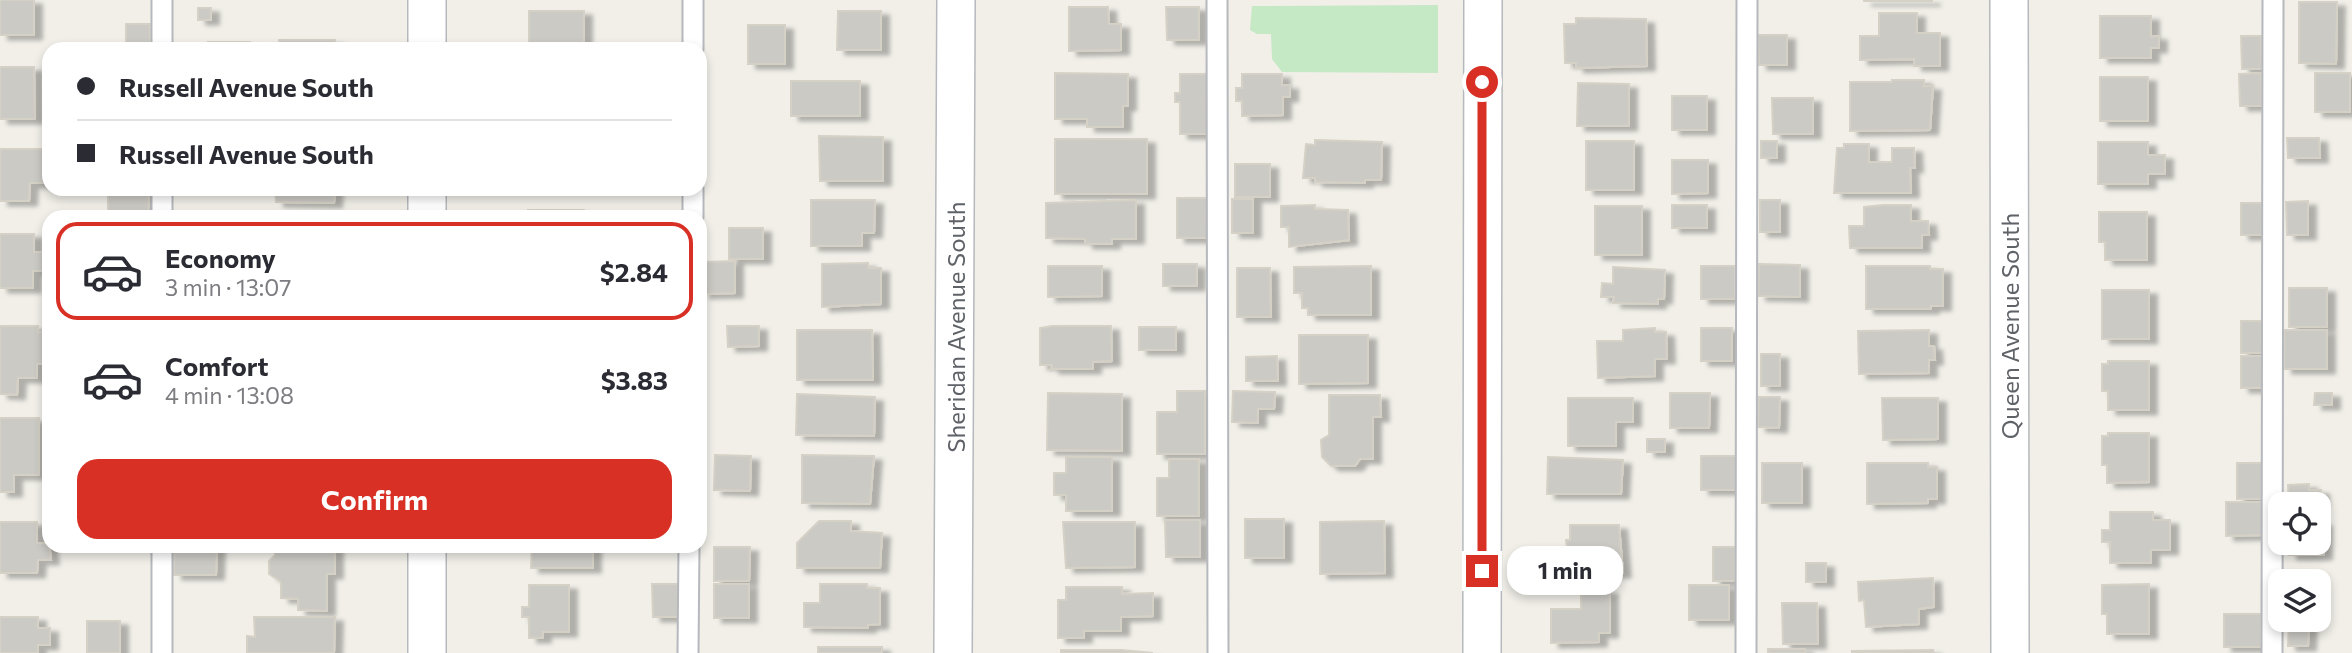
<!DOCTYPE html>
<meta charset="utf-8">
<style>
body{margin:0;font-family:Commissioner,sans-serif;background:#f2f2f3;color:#2b2b33;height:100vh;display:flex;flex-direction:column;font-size:26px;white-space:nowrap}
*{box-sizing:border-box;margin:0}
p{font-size:23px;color:#7c7c81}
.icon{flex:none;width:38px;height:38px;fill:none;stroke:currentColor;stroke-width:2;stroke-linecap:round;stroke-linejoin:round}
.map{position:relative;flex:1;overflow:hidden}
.drawer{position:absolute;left:42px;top:210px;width:665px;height:343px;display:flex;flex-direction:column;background:#fff;border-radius:21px;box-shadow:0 4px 10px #0003}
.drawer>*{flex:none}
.banner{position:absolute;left:42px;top:42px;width:665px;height:154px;border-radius:21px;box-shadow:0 4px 10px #0003;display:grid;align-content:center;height:154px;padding:0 35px;background:#fff}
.buttons{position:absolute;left:2268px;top:492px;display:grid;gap:14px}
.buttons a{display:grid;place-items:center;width:63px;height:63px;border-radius:14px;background:#fff;box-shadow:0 4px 10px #0003;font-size:35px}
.end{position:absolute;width:32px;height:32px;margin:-16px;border:9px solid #d93025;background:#fff;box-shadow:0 0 0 4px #fff}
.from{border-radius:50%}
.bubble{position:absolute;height:49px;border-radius:21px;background:#fff;box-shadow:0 4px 10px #0003;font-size:23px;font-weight:700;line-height:49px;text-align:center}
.banner b{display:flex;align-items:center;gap:24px;height:66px;font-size:26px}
.banner b+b{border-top:2px solid #e1e1e2}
.banner i{width:18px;height:18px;background:#2b2b33}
ul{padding:12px 0 0;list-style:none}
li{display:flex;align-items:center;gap:21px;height:98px;margin:0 14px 10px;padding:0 21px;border:4px solid transparent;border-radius:21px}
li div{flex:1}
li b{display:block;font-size:26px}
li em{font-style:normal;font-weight:700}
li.current{border-color:#d93025}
li>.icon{width:63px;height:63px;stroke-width:1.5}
.cta{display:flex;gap:14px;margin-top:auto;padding:14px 35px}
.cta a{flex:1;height:80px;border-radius:21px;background:#d93025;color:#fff;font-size:28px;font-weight:700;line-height:80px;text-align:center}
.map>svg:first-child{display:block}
.green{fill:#c5e8c5}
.building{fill:#cccac5;stroke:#d6d1c6;stroke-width:2;filter:url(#shadow)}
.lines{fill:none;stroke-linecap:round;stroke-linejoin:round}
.lane-casing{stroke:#b5b8bc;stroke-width:23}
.street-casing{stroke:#b5b8bc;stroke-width:40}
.lane{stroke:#fff;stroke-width:19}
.street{stroke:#fff;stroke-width:37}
.route{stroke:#d93025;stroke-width:9}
.labels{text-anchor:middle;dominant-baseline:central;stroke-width:7;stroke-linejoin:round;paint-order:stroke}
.street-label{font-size:24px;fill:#5f6368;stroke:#fff}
</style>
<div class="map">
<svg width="2352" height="653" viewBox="0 0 2352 653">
<defs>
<filter id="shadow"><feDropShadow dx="8" dy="4.5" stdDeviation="2" flood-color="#0004"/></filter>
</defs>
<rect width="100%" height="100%" fill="#f1efe8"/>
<path class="green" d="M1438 5V73L1282 72 1272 59 1271 34H1257L1250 30 1252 6Z"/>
<path class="building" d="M0 0H34V35H0Z
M1864 0H1932V1H1864Z
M2299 2H2337L2336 64 2299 63Z
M1069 7H1108L1109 24H1121V50L1069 51Z
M1166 7H1199V40H1167Z
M198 8H211V20H198Z
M529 11H584V49H529Z
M838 11H881V50H837Z
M1879 13H1917V33H1940V66H1914V59L1860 60V36H1879Z
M2100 16H2151V36H2159V48H2151V58H2100Z
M1576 18 1646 19 1647 66 1576 68V63H1565L1564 24H1576Z
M126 24H150V49H126Z
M748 25H785V64H748Z
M1758 35H1787V65H1759Z
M2241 36H2261L2262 69H2242Z
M279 40H335V49H279Z
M208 42H250V49H209Z
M0 67H34L35 119H0Z
M1055 73 1128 74V106H1123V127H1087V119H1055Z
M2261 73 2262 106H2240L2239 74Z
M2315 73H2350V112H2315Z
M1180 74H1208V134H1180V102H1175V93H1180Z
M1242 74H1282V85H1290V97H1283V115L1242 116V101H1236V88H1242Z
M2100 77H2148V121H2100Z
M1892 80H1924V86H1933L1930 130 1850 131V82H1892Z
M791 81H860V116H791Z
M1578 83 1629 84V126H1577Z
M1672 96H1707V130H1672Z
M1772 98H1813V134H1773Z
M819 136 883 137V181H820Z
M2287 138H2319L2320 158H2288Z
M1055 139H1147V194H1055Z
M1315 140 1382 142 1381 180H1365V183L1315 182V178H1303L1306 144 1315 145Z
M1586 141H1634V190H1586Z
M1761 141H1777V158H1761Z
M2098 142H2148V155H2165V174H2148V184H2098Z
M1844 144H1869V162H1892V148H1914L1915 168H1910L1911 193H1834L1837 148H1844Z
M0 149H49V183H30L29 201H0Z
M1672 160H1708V193L1672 194Z
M1235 164H1270V197H1235Z
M108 189H149L148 217H108Z
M275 189H335L334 203 276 202Z
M1177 198H1208V238H1177Z
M1232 199H1253V233H1232Z
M811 200H875L874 233H862V246H811Z
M1136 200V239H1112V244H1085V239L1046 238V203Z
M1760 200H1780V232H1760Z
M2308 201V235H2287L2286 202Z
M2241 203H2262L2263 235H2241Z
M1315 205V209L1348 210 1349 240 1289 247V227H1281V206Z
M1672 205H1707V228H1672Z
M1883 205H1911V221H1928L1929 235H1922V248H1850L1849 226H1864V207Z
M1595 206H1642V255H1595Z
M528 210H584V217H528Z
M2099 212H2147V260H2105V242H2099Z
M175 215 238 216V217H175Z
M729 228H763V259H729Z
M0 234H34V252H49V271H33V288H0Z
M735 261V293L702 294V262Z
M868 263V268H881V304L822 307V264Z
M1163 264H1197V286H1163Z
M1759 264 1800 265V297L1758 296Z
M1048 266H1102V296L1048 297Z
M1371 266V315H1308V308H1302V293H1294V267Z
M1701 266H1735V299H1701Z
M1866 266H1930V269H1943V306H1931V309H1866Z
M1613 267 1665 270 1664 299H1658V304L1613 303 1614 297H1601L1602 283 1613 284Z
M1237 268H1270L1271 317H1237Z
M2289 288H2327V327H2289Z
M2102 290H2149V339H2102Z
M2241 321H2262V353H2241Z
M0 326H38V332H49V364H37V378H18L17 395 0 394Z
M727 326H759V346L728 347Z
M1052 326H1111L1112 361 1093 362V369H1051L1052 365H1040V328Z
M1139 327H1176V350H1139Z
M1655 328V332H1666L1667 359H1655V376L1598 378 1597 341H1623V330Z
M1701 328H1732V361H1701Z
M797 330H872L873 380H797Z
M1929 330V346H1934L1935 360H1929V373L1859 374 1858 331Z
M2284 330H2327V369H2284Z
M1299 335H1368V383L1299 384Z
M1761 354H1780V386H1761Z
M1277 356 1278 381H1246V357Z
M2241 356H2262V388H2241Z
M2108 361H2149V410H2108V391H2102V364H2108Z
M1177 391H1205V454H1157V412H1177Z
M1233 391 1275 392 1274 409H1258V423L1232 422Z
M1048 393 1122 394V451L1047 450Z
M1670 393H1710L1709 428H1670Z
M2315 393H2332V405H2314Z
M797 394 875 397 874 436 796 435Z
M1329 395H1380L1381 417H1373V459H1360L1355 466H1331L1322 457 1321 440 1329 435Z
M1759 397H1780L1779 428 1758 427Z
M1568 398H1633V422H1616V446H1568Z
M1882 398H1938V439L1883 440Z
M0 418H39V475H14V492H0Z
M2108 433H2149V482L2107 483V465H2102V436H2108Z
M1647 439H1665V452H1647Z
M715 455 751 456 750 491 714 490Z
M802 455 874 456 870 504 802 503Z
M1701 456H1736V490H1701Z
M1066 457H1112V511H1066V495H1054V473H1066Z
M1548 457 1623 460 1621 494H1547Z
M1169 459H1199V516H1157V478H1169Z
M1762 463H1802V503H1762Z
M1867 463H1928V467H1937V499H1928V503L1867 504Z
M2237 463H2262V499H2237Z
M2309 484V490H2321V501L2289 504 2288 485Z
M2226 502H2262V535L2226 536Z
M2110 512H2153V520H2170V550H2151V563H2110V542H2102V530H2110Z
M1245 519H1284V558H1245Z
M1165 520H1200V557H1166Z
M819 521H851V531L882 533 880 568H797V543Z
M1384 521 1385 573 1320 574V522Z
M0 522H37V543H49L51 560H38L37 573H0Z
M1063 522H1135V567L1066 568Z
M2319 522H2324V555H2289V542H2319Z
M1570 525H1619L1623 573 1570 574 1566 540H1570Z
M174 546H217L216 575H174Z
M274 546H335V574H327V611L298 610V599L281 598V582L269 574V561L275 555Z
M532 546H593V568H531Z
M714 547H750L749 581H714Z
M1713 547H1735V581H1713Z
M1806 563H1826V582H1806Z
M1933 578 1934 607 1919 609V624L1866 627 1864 600 1859 601 1858 582Z
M652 584H680V617H653Z
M714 584H749V618H714Z
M820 584H867V588H880V624L868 625V628L804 627V603H820Z
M2149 584V634H2107V614H2102V585Z
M529 585H569V632H543V638H529V617H522V607H529Z
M1689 585H1729V620H1689Z
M1066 587H1122V594L1153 593V616L1121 617V631H1084V638H1058V600H1066Z
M1581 590H1610V633H1599V642L1551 643V609H1581Z
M1782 603H1817L1818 644H1783Z
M2224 614H2261V647H2224Z
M0 617H38V628H50V645H38V653H0Z
M254 617H335L334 653H247V636L255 637Z
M2289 620H2309L2308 646H2288Z
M87 621H120V653H87Z
M818 647H882V653H818Z
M1768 649H1805V653H1768Z
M1061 650H1121L1153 653H1061Z
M1933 650 1934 653H1852V651Z"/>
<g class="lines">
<defs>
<path id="lane" d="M162 0V49
M1217 0 1218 653
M693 49V0
M162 217V189
M693 217V189
M162 653V546
M688 653 689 546
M1746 653 1747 0
M2272 653 2273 0"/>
<path id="street" d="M2009 0 2010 653
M427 49V0
M427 217V189
M427 653V546
M953 653 956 0
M1482 653 1483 0"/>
</defs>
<use href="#lane" class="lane-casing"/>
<use href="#street" class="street-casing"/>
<use href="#lane" class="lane"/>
<use href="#street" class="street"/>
</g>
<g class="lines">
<path class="route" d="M1482 571V82"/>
</g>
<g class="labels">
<g class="street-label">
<text transform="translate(2009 326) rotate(-90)">Queen Avenue South</text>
<text transform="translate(955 327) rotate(-90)">Sheridan Avenue South</text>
</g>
</g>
</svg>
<div class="buttons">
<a><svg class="icon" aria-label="locate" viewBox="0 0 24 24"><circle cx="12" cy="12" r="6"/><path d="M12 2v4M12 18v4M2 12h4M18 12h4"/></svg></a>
<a><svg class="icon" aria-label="layers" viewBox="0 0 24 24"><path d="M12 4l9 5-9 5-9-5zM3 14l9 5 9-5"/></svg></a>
</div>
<i class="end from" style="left:1482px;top:82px"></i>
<i class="end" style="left:1482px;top:571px"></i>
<div class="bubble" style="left:1507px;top:546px;width:116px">1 min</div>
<div class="banner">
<b><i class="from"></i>Russell Avenue South</b>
<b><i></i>Russell Avenue South</b>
</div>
<section class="drawer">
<ul>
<li class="current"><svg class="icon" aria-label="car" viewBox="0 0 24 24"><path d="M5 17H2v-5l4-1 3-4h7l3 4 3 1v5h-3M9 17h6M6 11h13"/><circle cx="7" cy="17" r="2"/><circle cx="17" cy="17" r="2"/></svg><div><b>Economy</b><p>3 min · 13:07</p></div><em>$2.84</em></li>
<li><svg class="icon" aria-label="car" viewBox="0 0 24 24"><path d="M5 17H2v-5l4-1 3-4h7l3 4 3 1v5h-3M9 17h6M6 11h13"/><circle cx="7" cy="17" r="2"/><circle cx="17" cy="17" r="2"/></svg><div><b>Comfort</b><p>4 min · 13:08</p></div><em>$3.83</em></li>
</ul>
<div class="cta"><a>Confirm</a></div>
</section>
</div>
